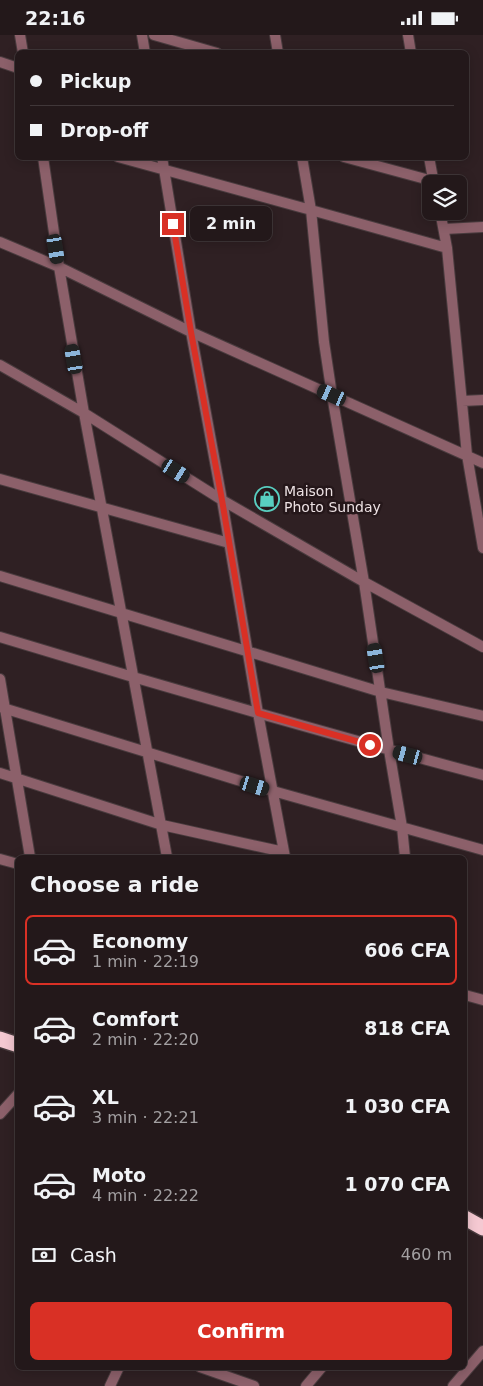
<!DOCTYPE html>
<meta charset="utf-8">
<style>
body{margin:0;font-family:"DejaVu Sans",sans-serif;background:#2b2123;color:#f1f3f6;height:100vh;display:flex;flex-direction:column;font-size:19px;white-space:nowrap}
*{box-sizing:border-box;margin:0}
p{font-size:16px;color:#a3a0a2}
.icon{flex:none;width:28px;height:28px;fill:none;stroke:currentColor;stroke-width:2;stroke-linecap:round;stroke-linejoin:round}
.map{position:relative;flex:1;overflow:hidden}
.sheet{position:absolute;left:15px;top:820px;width:452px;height:515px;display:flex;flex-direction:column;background:#23181a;border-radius:8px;box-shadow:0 2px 12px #0003,0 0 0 1px #403739}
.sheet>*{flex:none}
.hud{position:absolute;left:15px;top:15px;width:454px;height:110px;border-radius:8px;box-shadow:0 2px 12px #0003,0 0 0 1px #403739;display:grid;align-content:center;height:110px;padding:0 15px;background:#23181a}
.fabs{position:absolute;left:422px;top:140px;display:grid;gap:10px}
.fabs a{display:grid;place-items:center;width:45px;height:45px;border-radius:8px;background:#23181a;box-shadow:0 2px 12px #0003,0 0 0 1px #403739;font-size:25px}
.end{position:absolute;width:22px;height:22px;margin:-11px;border:6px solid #d93025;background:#fff;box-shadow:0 0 0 2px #fff}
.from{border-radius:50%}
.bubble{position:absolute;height:35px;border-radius:8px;background:#23181a;box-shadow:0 2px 12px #0003,0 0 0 1px #403739;font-size:16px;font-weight:700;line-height:35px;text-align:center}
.car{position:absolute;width:15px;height:30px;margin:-15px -8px;border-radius:6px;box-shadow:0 0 4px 1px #0007;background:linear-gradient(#222 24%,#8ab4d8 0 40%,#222 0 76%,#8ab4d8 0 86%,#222 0)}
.hud b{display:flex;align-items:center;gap:18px;height:48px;font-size:19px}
.hud b+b{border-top:1px solid #403739}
.hud i{width:12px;height:12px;background:#f1f3f6}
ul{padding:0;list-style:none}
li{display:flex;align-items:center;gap:15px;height:70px;margin:0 10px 8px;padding:0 5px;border:2px solid transparent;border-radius:8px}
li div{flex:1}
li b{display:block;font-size:19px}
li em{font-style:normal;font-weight:700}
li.selected{border-color:#d93025}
li>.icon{width:45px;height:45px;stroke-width:1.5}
h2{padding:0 15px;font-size:22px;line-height:60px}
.pay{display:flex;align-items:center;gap:12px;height:55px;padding:0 15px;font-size:19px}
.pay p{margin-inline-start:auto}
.button{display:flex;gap:10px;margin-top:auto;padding:10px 15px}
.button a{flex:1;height:58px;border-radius:8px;background:#d93025;color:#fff;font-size:20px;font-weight:700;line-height:58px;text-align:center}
.status{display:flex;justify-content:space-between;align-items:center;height:35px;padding:0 25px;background:#23181a;direction:ltr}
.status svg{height:14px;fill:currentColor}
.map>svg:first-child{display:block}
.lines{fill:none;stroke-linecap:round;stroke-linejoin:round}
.minor-casing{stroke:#493b3e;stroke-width:12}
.highway-casing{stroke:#493b3e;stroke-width:18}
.minor{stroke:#8c606a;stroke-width:10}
.highway{stroke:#f5c9d2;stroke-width:15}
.route{stroke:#d93025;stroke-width:6}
.labels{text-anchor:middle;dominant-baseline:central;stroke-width:5;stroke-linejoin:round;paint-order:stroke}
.poi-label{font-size:14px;fill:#ece1e3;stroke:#25171a;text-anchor:start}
</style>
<div class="status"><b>22:16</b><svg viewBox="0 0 49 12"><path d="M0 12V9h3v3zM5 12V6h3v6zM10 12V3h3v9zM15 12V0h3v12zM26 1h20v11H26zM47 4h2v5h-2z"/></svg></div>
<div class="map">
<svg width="483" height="1351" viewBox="0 0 483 1351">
<rect width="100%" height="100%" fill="#2f2023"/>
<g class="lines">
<defs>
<path id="minor" d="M20 0 23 18
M142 0 145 18
M154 0 217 18
M275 0 278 18
M408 0 411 18
M0 27 18 33
M43 122 59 232 84 378 167 822
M118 122 311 175 447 213 467 420 483 513
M162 122 191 297 222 465 258 678 285 822
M302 122 311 175 324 307 332 360 364 547 389 715 402 792 405 822
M344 122 433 146
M429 122 434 149
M440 176 447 213
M444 194 483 192
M0 207 59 232 191 297 483 428
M0 330 84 378 222 465 364 547 483 612
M462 366 483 365
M0 444 229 508
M0 541 381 657 483 681
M0 602C160 651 321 697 483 740
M0 644 30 822
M0 672 273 756 483 815
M0 738 162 790 284 817
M0 824 18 829
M465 960 483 965
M0 1079 18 1059
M200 1332 254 1351
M110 1351 119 1332
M306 1351 322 1332
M453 1351 483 1316"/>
<path id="highway" d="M0 1004 18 1010
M465 1183 483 1193"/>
</defs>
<use href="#minor" class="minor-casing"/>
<use href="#highway" class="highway-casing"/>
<use href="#minor" class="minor"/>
<use href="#highway" class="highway"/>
</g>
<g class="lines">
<path class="route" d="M173 189 191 297 222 465 258 678 370 710"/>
</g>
<defs>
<symbol id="shop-ring" viewBox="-11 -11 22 22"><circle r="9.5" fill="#25171a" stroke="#58cec0" stroke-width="1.5"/><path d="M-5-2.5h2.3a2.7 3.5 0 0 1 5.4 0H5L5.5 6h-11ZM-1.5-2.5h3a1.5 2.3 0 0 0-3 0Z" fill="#58cec0"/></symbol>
</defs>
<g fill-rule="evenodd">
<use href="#shop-ring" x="253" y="450" width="28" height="28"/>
</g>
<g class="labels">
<g class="poi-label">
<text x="284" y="456">Maison<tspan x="284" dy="16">Photo Sunday</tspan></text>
</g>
</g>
</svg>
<div class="fabs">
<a><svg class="icon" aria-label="layers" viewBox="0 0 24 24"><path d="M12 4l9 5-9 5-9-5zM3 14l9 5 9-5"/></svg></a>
</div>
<i class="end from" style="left:370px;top:710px"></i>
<i class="end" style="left:173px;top:189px"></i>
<div class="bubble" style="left:190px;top:171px;width:82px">2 min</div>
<i class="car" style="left:56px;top:214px;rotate:171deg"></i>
<i class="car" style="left:74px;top:324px;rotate:350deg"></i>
<i class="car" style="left:332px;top:360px;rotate:294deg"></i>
<i class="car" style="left:176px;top:436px;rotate:122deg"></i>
<i class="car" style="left:376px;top:623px;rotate:351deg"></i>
<i class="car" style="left:408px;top:720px;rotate:285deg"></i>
<i class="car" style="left:255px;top:751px;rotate:107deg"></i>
<div class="hud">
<b><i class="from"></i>Pickup</b>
<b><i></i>Drop-off</b>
</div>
<section class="sheet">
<h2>Choose a ride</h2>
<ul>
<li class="selected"><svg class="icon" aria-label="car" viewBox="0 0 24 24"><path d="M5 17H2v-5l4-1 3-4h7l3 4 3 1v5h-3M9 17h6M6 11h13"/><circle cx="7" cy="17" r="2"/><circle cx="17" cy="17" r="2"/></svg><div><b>Economy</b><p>1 min · 22:19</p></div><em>606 CFA</em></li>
<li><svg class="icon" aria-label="car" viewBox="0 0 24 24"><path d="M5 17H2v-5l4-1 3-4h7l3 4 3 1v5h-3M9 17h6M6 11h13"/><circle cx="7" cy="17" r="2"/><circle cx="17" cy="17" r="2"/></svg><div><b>Comfort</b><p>2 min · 22:20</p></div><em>818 CFA</em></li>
<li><svg class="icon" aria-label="car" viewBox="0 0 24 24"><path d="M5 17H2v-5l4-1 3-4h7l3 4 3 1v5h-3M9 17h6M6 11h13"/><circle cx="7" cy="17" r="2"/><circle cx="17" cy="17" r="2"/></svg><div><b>XL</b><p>3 min · 22:21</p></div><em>1 030 CFA</em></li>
<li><svg class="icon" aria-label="car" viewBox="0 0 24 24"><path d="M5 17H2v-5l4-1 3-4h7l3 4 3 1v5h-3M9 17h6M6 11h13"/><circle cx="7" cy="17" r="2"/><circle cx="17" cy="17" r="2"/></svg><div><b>Moto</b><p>4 min · 22:22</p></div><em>1 070 CFA</em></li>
</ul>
<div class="pay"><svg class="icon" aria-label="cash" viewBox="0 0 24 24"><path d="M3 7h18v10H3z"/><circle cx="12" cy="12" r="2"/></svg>Cash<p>460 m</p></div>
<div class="button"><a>Confirm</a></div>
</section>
</div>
